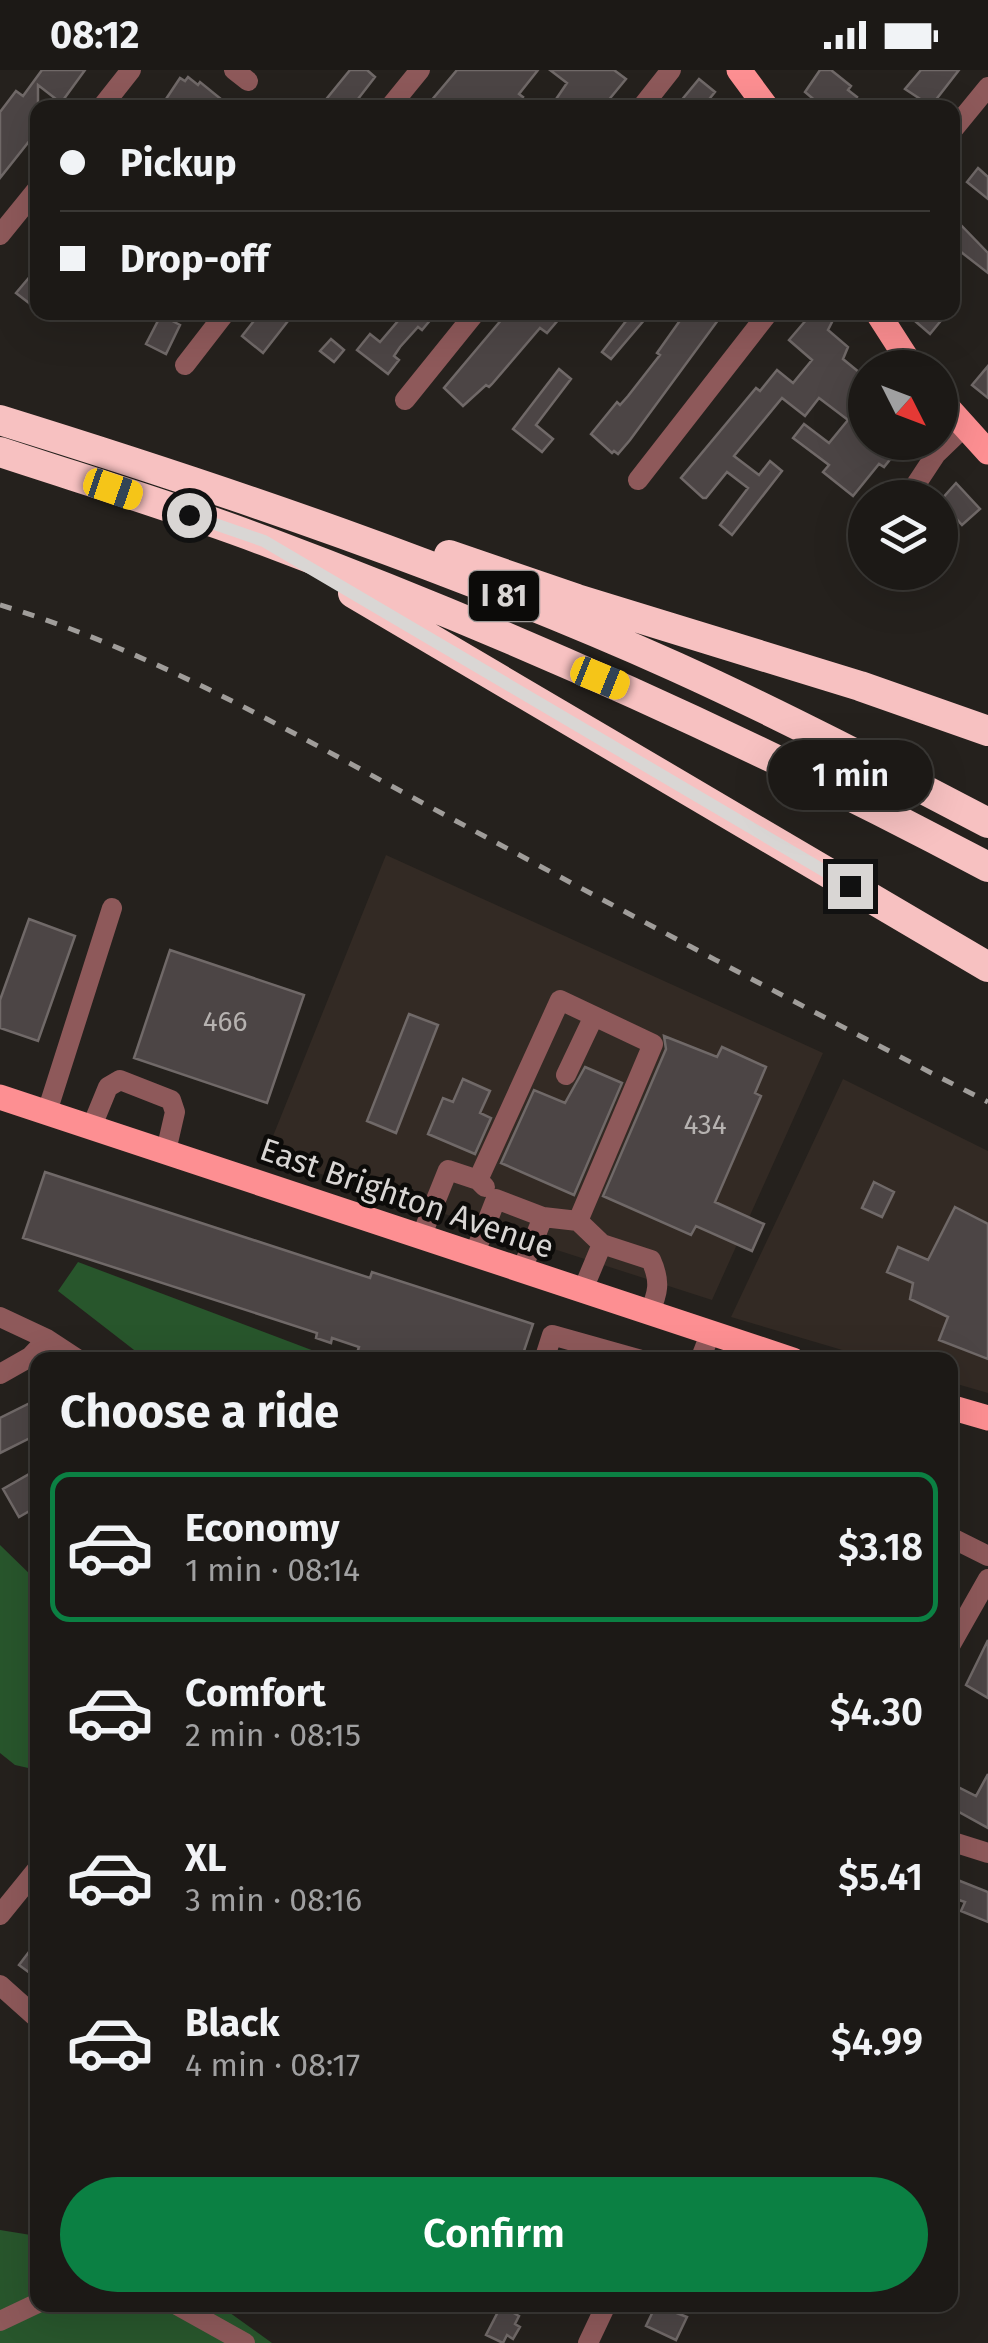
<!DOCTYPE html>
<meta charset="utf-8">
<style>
body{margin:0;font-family:"Fira Sans",sans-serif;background:#292623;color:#f1f3f6;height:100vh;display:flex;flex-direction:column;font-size:38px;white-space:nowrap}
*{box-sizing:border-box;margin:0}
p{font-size:32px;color:#a0a0a1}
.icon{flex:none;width:55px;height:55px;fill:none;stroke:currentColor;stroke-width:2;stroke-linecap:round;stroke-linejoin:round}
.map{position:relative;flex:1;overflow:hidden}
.panel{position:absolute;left:30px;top:1282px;width:928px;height:960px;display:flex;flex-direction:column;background:#1c1916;border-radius:20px;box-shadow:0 10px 40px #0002,0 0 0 2px #3a3835}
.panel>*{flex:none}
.hud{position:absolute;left:30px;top:30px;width:930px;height:220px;border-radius:20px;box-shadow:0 10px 40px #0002,0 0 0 2px #3a3835;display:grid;align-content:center;height:220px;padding:0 30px;background:#1c1916}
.needle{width:65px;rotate:132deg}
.fabs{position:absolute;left:848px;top:280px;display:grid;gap:20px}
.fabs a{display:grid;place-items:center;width:110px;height:110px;border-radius:50%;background:#1c1916;box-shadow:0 10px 40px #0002,0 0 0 2px #3a3835;font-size:50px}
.end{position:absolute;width:45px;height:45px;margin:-22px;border:12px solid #d9d6d4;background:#111;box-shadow:0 0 0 5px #111}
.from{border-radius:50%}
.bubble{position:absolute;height:70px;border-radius:35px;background:#1c1916;box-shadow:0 10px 40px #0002,0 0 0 2px #3a3835;font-size:32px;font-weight:600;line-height:70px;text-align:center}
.car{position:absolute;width:30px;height:60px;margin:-30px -15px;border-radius:12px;box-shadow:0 0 8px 2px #0007;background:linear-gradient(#f5c518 24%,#345 0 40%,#f5c518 0 76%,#345 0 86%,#f5c518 0)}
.hud b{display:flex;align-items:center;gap:35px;height:95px;font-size:38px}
.hud b+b{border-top:2px solid #3a3835}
.hud i{width:25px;height:25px;background:#f1f3f6}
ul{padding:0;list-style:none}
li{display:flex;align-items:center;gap:30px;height:150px;margin:0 20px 15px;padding:0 10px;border:5px solid transparent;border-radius:20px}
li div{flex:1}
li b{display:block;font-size:38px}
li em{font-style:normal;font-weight:600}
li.on{border-color:#0b8043}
li>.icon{width:90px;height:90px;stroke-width:1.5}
h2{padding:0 30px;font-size:45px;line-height:120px}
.button{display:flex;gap:20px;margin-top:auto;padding:20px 30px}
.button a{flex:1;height:115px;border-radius:60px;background:#0b8043;color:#fff;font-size:40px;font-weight:600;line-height:115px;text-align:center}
.status{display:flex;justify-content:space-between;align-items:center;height:70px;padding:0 50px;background:#1c1916;direction:ltr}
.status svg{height:28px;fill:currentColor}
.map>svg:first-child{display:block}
.built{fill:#332a24}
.green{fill:#28562c}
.building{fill:#4c4545;stroke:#706968;stroke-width:2.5}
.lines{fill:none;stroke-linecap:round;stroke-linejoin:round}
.minor{stroke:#8e595a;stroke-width:20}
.major{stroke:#fd8f92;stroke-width:25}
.highway{stroke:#f7c1c1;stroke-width:30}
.rail{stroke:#a09d9a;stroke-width:5;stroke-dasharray:12 12;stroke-linecap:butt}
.route{stroke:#d9d6d4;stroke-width:12}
.labels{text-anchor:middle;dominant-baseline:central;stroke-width:9;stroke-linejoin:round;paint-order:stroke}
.number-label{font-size:28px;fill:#b6b2b0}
.shield{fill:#0c0b09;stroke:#9c9997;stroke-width:2.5}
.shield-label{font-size:30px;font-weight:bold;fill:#d9d6d4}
.street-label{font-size:32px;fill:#d9d6d4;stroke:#0c0b09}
</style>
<div class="status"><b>08:12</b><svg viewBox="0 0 49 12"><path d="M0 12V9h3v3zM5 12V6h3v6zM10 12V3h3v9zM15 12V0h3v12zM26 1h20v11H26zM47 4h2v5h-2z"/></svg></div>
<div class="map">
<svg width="988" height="2273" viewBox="0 0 988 2273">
<rect width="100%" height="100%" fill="#25211d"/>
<path class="built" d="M386 785 823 983 712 1230 265 1086Z
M843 1009 988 1081V1323L950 1312V1290H876L731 1247Z"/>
<path class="green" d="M78 1192 338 1290H147L58 1221Z
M0 1475 37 1511V1700L15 1695 0 1683Z
M0 2160 37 2166 38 2235H219L272 2273H0Z"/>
<path class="building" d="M42 0H85L61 33 38 15V60L0 108V42L16 21 23 26Z
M350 0H367L375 7 351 38H319Z
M457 0H538L519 24 523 27 515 38H425Z
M550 0H614L626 9 602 38H550L567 13Z
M820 0H831L851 16 848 20 857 27 849 38H824L805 22Z
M921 0H959L931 36 905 19Z
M188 7 198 15 200 12 232 38H160L180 8 185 11Z
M699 9 715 22 702 38H675Z
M978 98 988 107V129L967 112Z
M958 152 988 183V203L952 175V159Z
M38 197V240L16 223Z
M261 242H295L263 283 242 266Z
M400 242H437L422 260 418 257 400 277 394 286 399 290 388 304 357 280 370 264 380 272 403 245Z
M508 242H565L547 263 540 258 492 314 489 317 486 315 463 336 444 318Z
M633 242H651L611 289 602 282Z
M686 242H724L630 370 618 384 614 381 612 383 591 364 617 332 620 335 628 326 660 285 657 283Z
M813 242H824L833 250 828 260 848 277 843 289 865 307V372H904L884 397 879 394 853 426 823 402 829 395 793 368 804 354 829 373 848 350 819 328 805 346 782 328 734 386 759 405 770 391 782 401 732 465 720 455 748 418 727 402 706 428H703L681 408 756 318 760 321 777 300 793 313 812 290 789 270Z
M922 242H948L930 264 915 251Z
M161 245 180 255 166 284 146 274Z
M331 269 344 280 334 292 320 281Z
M988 296V328L972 315Z
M559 299 571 309 536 355 553 369 542 382 513 359Z
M956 413 980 439 962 455 940 431Z
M29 849 75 866 38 971 0 958V930Z
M170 880 304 925 267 1033 134 988Z
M409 944 438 955 396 1063 367 1051Z
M664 966 717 987 722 977 766 997 755 1023 761 1026 715 1132 764 1154 752 1181 696 1156 691 1165 603 1126 666 979Z
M585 997 622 1013 574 1125 501 1093 534 1020 565 1033Z
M463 1009 490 1021 480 1043 491 1048 475 1084 428 1064 443 1028 453 1032Z
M45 1102 370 1208 372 1202 533 1254 521 1290H401L384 1285 382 1290H378L357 1283 359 1277 332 1268 331 1273 316 1268 317 1263 23 1168Z
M874 1112 894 1122 882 1147 862 1138Z
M955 1137 988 1154V1289L939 1270 948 1247 910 1229 913 1213 887 1202 898 1177 928 1190Z
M38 1329V1364L0 1383V1348Z
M38 1399V1436L19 1447 3 1419Z
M988 1570V1628L966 1615Z
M988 1704V1758L950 1737V1713L976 1726Z
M950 1807 988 1822V1852L961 1841 965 1832 950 1827Z
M38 1870V1909L19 1895Z
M656 2235 687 2247 676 2270 646 2256Z
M501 2236 519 2246 515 2254 520 2257 513 2269 507 2265 503 2273 486 2265Z"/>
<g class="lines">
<path class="minor" d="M234 0 248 11
M101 38 131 0
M389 38 420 0
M641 38 671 0
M952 61 988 17
M0 165 38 118
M185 295 226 242
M405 330 476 242
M638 410 769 242
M907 428 936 384 964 357
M566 1005 594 946
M47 1042 112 838
M92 1056 108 1017 120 1010 171 1030 175 1042 166 1081
M478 1110 560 930 653 974 578 1151 543 1147
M578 1151 602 1174 582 1222
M421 1167 448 1100 478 1110 485 1117
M602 1174 651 1190C661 1212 658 1223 649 1244
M474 1185 496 1129 543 1147 521 1202
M0 1247 47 1269 79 1290
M544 1290 552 1265 641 1290
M700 1290 710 1264
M0 1304 30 1287 47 1269
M950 1467 988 1486
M950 1576 988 1509
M950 1771 988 1783
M0 1845 38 1798
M0 1915 38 1949
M177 2235 245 2273
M0 2251 38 2233
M588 2273 606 2235"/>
<path class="major" d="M739 0 767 38
M877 242 913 298
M940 329 988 382
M0 1027 793 1290
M950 1337 988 1348"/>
<path class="highway" d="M0 350C229 421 457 499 676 597 782 645 885 699 988 753
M0 382C88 411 178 438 265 471 513 564 754 673 988 797
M449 485 577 529 860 616 988 661
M353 523 988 897"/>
<path class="rail" d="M0 535C157 582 301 668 445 745 625 842 806 939 988 1032"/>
</g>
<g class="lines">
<path class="route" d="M189 445 264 471 850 816"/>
</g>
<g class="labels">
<g class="number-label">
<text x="225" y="951">466</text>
<text x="705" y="1054">434</text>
</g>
<rect class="shield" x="469" y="501" width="70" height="50" rx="8"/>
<g class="shield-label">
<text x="504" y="526">I 81</text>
</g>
<g class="street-label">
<text transform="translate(407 1128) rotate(19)">East Brighton Avenue</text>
</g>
</g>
</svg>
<div class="fabs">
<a><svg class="needle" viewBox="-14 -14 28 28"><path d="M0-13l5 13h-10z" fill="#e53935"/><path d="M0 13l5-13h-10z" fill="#a0a0a1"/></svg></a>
<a><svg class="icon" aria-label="layers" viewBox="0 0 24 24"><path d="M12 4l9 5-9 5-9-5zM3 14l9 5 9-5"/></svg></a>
</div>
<i class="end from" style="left:189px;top:445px"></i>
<i class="end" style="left:850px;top:816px"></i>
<div class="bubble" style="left:768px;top:670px;width:165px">1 min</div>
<i class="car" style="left:113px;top:419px;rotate:109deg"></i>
<i class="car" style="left:600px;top:608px;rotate:112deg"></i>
<div class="hud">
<b><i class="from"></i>Pickup</b>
<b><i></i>Drop-off</b>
</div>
<section class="panel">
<h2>Choose a ride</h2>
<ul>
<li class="on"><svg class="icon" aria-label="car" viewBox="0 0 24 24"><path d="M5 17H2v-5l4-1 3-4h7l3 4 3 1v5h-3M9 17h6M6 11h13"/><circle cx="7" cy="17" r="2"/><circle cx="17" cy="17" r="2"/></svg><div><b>Economy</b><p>1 min · 08:14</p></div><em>$3.18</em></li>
<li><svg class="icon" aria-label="car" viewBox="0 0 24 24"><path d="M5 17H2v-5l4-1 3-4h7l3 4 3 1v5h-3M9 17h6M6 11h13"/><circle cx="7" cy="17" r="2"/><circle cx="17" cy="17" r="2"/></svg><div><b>Comfort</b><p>2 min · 08:15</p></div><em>$4.30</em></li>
<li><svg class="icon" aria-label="car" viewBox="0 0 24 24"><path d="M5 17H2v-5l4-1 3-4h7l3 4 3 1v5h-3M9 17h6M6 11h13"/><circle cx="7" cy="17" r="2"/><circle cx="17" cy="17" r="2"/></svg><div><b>XL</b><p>3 min · 08:16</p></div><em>$5.41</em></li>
<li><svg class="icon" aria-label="car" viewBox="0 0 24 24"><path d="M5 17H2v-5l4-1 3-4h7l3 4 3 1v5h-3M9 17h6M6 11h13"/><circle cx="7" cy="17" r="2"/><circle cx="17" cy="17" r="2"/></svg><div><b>Black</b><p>4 min · 08:17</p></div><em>$4.99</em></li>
</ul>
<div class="button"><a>Confirm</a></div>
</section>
</div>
